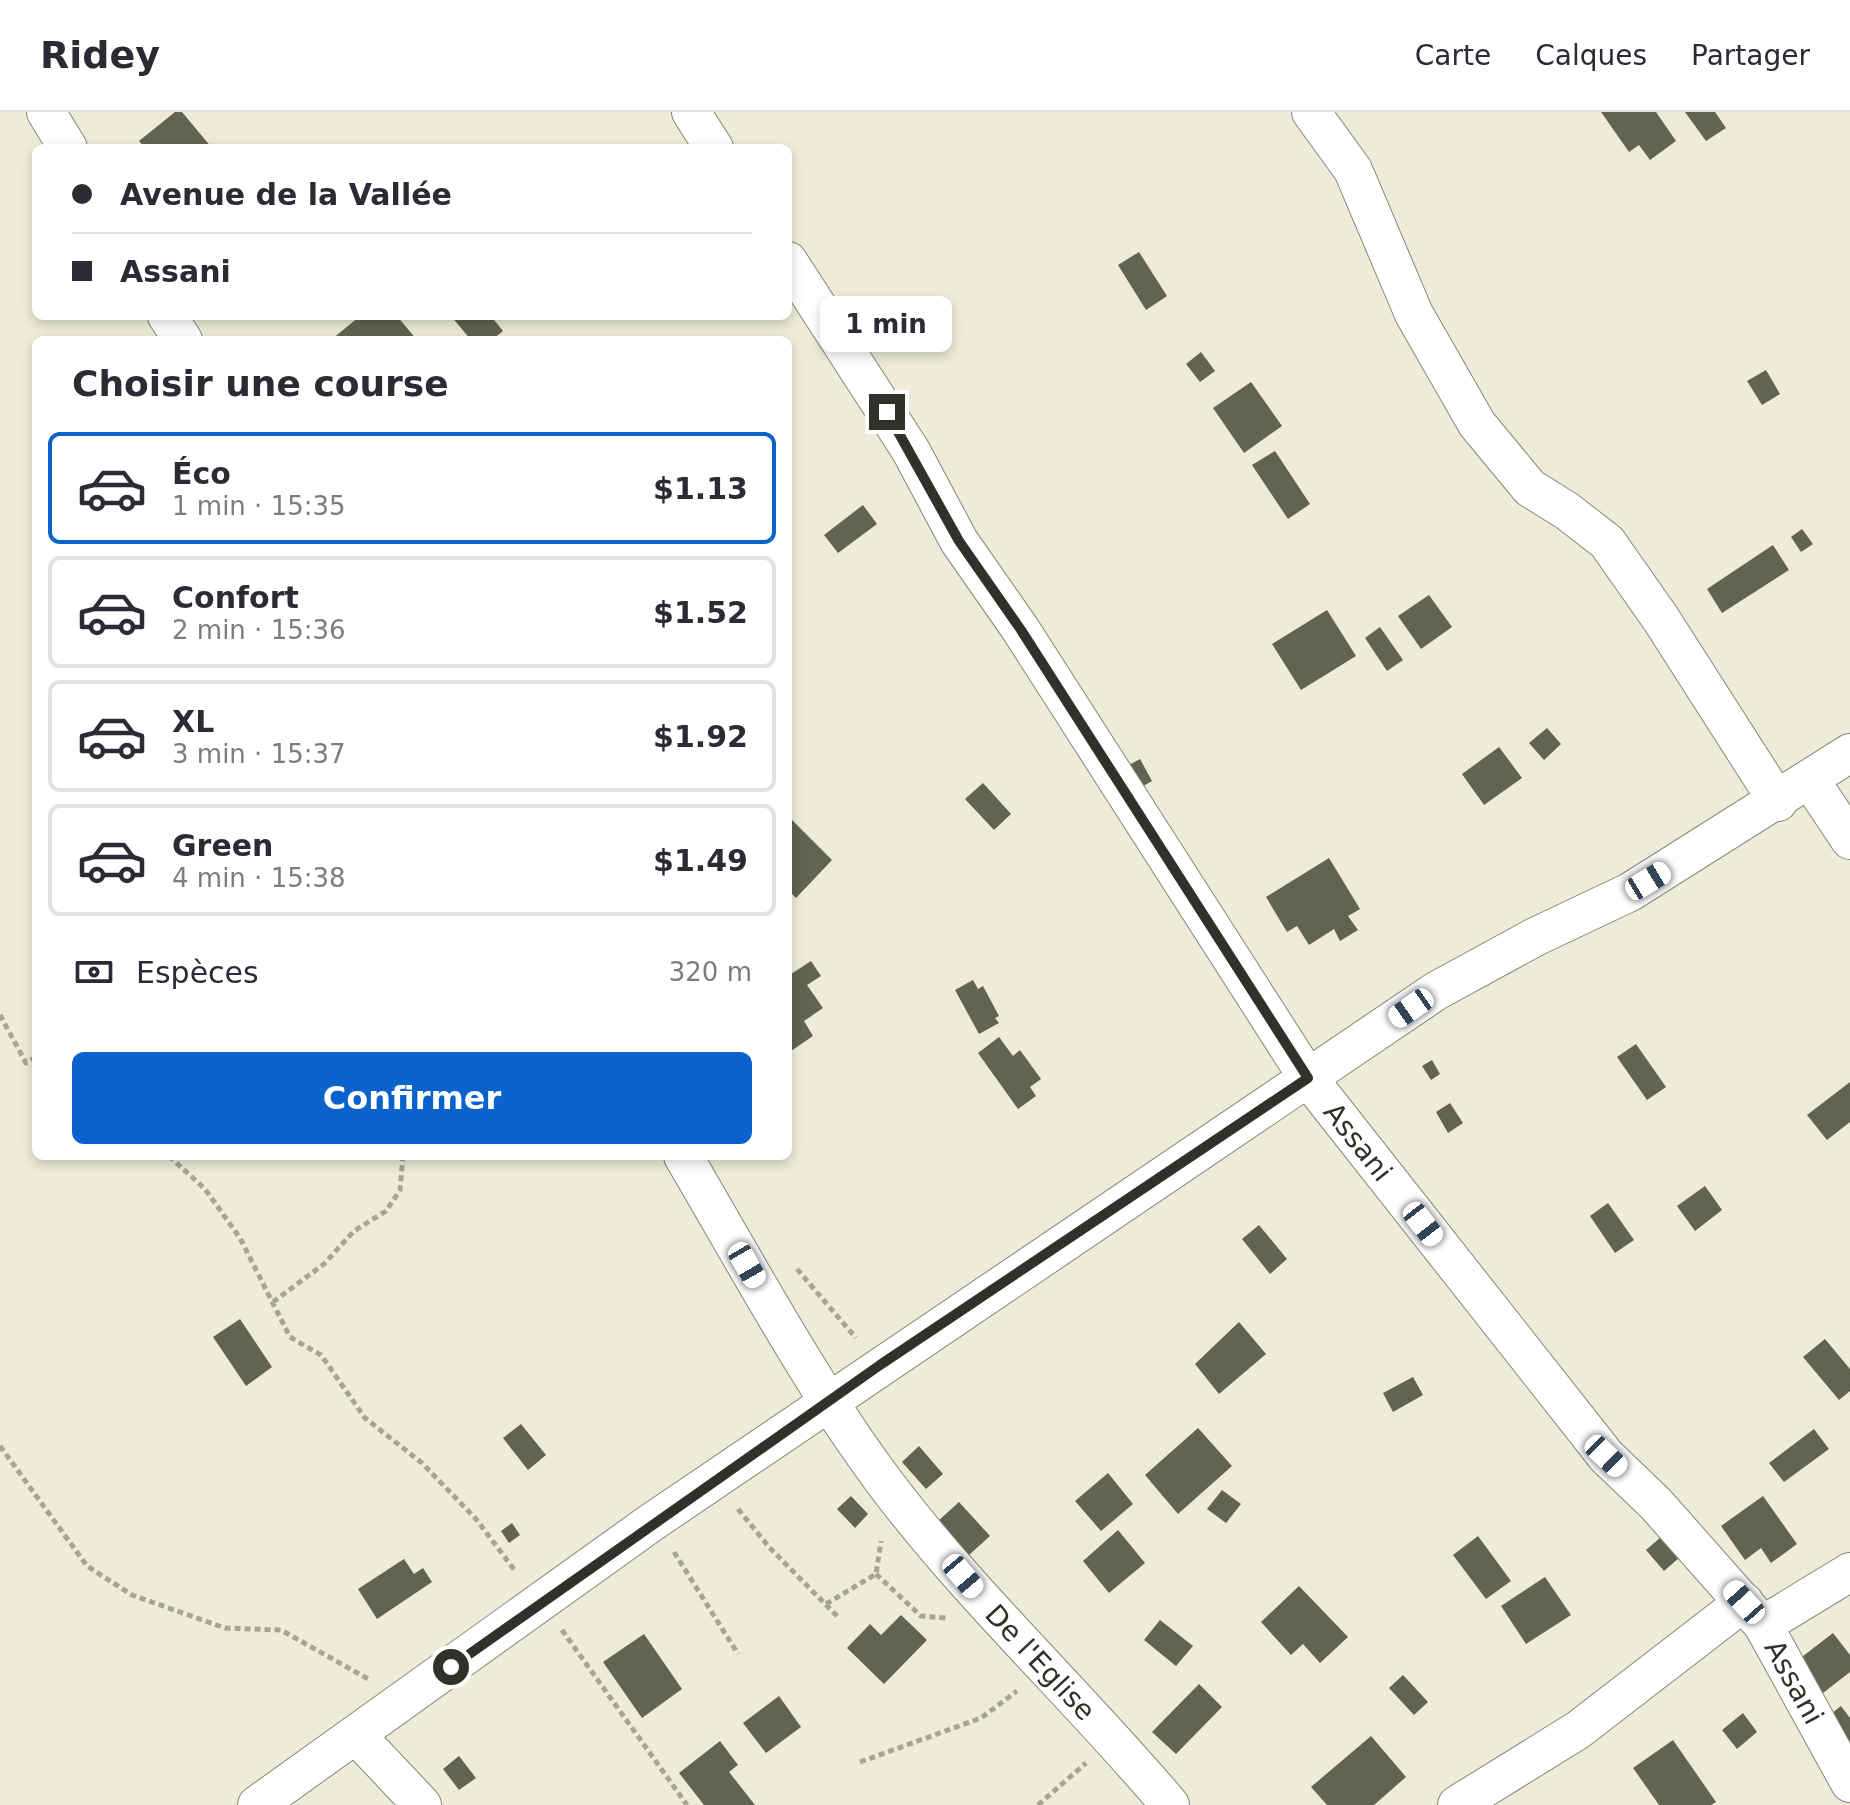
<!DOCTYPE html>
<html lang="fr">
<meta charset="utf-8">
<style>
body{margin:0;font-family:"DejaVu Sans",sans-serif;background:#f7f7f7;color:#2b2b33;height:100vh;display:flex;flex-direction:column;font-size:30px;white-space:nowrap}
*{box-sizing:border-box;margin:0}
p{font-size:26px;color:#7c7c81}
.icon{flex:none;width:44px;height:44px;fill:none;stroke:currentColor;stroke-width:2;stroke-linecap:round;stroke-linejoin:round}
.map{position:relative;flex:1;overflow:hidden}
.panel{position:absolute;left:32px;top:224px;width:760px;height:824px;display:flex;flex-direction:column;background:#fff;border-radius:12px;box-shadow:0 4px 12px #0003}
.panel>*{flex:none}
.hud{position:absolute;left:32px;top:32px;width:760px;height:176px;border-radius:12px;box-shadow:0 4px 12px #0003;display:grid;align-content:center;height:176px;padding:0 40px;background:#fff}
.end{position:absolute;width:36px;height:36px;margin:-18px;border:10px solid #313129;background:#fff;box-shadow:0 0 0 4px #fff}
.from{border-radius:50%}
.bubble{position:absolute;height:56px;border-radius:12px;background:#fff;box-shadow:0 4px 12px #0003;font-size:26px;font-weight:700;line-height:56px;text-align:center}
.car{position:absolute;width:24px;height:48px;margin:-24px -12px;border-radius:10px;box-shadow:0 0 6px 2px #0007;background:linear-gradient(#fff 24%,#345 0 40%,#fff 0 76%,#345 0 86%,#fff 0)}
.hud b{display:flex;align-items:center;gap:28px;height:76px;font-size:30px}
.hud b+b{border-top:2px solid #e1e1e2}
.hud i{width:20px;height:20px;background:#2b2b33}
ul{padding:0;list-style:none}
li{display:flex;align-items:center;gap:24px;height:112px;margin:0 16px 12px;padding:0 24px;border:4px solid #e1e1e2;border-radius:12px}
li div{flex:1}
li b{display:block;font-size:30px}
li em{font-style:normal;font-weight:700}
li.selected{border-color:#0a63cd}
li>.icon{width:72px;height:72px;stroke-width:1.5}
h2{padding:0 40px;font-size:36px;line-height:96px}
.pay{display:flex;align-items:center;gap:20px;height:88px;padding:0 40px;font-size:30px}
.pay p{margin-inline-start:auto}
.cta{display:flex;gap:16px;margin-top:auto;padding:16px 40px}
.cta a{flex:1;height:92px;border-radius:12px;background:#0a63cd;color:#fff;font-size:32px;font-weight:700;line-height:92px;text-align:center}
header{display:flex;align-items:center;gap:48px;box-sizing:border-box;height:112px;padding:0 40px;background:#fff;border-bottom:2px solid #e1e1e2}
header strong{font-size:38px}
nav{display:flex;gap:44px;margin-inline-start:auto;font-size:28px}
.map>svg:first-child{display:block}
.building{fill:#636352}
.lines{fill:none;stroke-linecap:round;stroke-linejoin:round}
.street-casing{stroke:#878775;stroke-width:40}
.path{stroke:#a5a596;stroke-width:5;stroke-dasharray:6 4;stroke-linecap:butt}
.street{stroke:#fff;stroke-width:38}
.route{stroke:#313129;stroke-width:10}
.labels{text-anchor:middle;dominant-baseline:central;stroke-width:8;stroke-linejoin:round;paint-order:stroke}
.street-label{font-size:28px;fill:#313129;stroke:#f9f9e5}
</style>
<header>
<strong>Ridey</strong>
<nav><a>Carte</a><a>Calques</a><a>Partager</a></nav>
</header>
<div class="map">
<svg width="1850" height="1693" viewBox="0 0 1850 1693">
<rect width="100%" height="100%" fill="#ececd8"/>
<path class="building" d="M175 0H182L212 36H145L139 29Z
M1601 0H1656L1676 29 1650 48 1639 33 1629 40Z
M1685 0H1715L1726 16 1706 29Z
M1139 140 1167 184 1146 198 1118 153Z
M360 204H397L417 228H331Z
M451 204H491L503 219 492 228H471Z
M1201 240 1215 259 1200 270 1186 252Z
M1766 258 1780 282 1762 293 1747 269Z
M1251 270 1282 314 1244 341 1213 296Z
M1275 339 1310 392 1288 407 1252 353Z
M863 393 877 412 838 441 824 423Z
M1802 417 1813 432 1801 440 1791 425Z
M1773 433 1789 458 1722 501 1707 477Z
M1429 483 1452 515 1421 537 1398 504Z
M1327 498 1356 544 1301 578 1272 532Z
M1380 515 1403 548 1387 559 1365 526Z
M1547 616 1561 632 1544 648 1529 631Z
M1499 635 1522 666 1484 693 1462 662Z
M1140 647 1152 669 1131 681 1118 659Z
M983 671 1011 702 994 718 965 687Z
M788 704 832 748 796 786 788 778Z
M1329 746 1360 797 1348 804 1358 818 1340 829 1334 817 1309 833 1297 814 1287 820 1266 785Z
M811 849 821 864 807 873 823 896 804 909 813 924 788 941V864Z
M973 868 978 877 983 874 999 904 995 906 999 911 979 922 955 878Z
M999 925 1013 944 1020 938 1041 967 1030 975 1036 984 1018 997 978 941Z
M1636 932 1666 975 1647 988 1617 945Z
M1432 948 1440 962 1431 968 1422 954Z
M1850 970V1010L1827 1028 1807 1003Z
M1450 991 1463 1011 1448 1021 1436 1000Z
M1705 1074 1722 1098 1695 1119 1677 1094Z
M1608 1091 1634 1128 1615 1141 1590 1104Z
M1259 1113 1287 1147 1270 1162 1242 1127Z
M240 1207 272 1255 246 1274 213 1225Z
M1239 1210 1266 1242 1219 1282 1195 1252Z
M1825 1227 1850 1257V1279L1839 1288 1803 1245Z
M1413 1265 1423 1283 1393 1300 1383 1281Z
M521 1312 546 1343 528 1358 503 1326Z
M1198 1316 1232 1354 1178 1402 1145 1363Z
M1814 1317 1829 1337 1784 1370 1769 1351Z
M919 1334 943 1362 926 1377 902 1350Z
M1108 1361 1133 1392 1101 1419 1075 1389Z
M1222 1378 1241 1392 1226 1411 1207 1397Z
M851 1384 868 1402 855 1416 837 1397Z
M1763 1384 1797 1432 1771 1451 1761 1436 1745 1448 1721 1414Z
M959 1390 990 1424 969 1443 937 1410Z
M512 1411 520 1423 509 1431 501 1419Z
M1118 1418 1145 1451 1109 1481 1083 1449Z
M1478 1424 1511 1469 1486 1487 1453 1443Z
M1661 1425 1679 1446 1664 1459 1646 1438Z
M404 1447 414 1462 423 1456 432 1470 377 1507 358 1477Z
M1545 1465 1571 1503 1526 1532 1501 1494Z
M1299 1474 1348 1525 1320 1551 1303 1532 1291 1543 1261 1510Z
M901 1503 927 1528 884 1572 847 1536 870 1512 881 1523Z
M1160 1508 1193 1534 1176 1554 1144 1528Z
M1833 1521 1850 1543V1560L1823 1581 1798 1548Z
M644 1522 682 1577 642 1606 603 1550Z
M1403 1563 1428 1590 1414 1603 1389 1576Z
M1199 1572 1222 1595 1176 1642 1152 1620Z
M779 1584 801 1615 766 1641 743 1611Z
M1841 1594 1850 1606V1652L1819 1611Z
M1743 1601 1757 1620 1737 1637 1722 1618Z
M1371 1624 1406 1665 1374 1693H1327L1311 1675Z
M1673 1628 1716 1690 1711 1693H1659L1633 1656Z
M720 1629 738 1653 729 1660 755 1693H704L679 1661Z
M459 1644 476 1666 459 1678 443 1657Z"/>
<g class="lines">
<defs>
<g id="street">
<path d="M46 0 68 36"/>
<path d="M691 0 714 36"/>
<path d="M1311 0 1353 58 1414 202 1477 312 1530 376 1567 399 1607 430 1661 507 1778 690"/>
<path id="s1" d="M788 149 911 339 959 429 1021 518 1308 966 1606 1344 1656 1392 1763 1513 1850 1671"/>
<path d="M167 204 183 228"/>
<path d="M1810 668 1850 728"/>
<path id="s2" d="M683 1044C749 1156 810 1271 888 1375 974 1488 1079 1585 1170 1693"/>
<path d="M1763 1513 1850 1460"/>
<path d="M356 1623 422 1693"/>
<path d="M257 1693 652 1410 1436 879 1535 825 1630 780 1850 641"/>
<path d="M1457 1693 1578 1618 1744 1490"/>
</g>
</defs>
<use href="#street" class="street-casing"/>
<path class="path" d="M0 903 26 951 36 945
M169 1044 205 1077 240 1126 290 1225 321 1243 365 1306 422 1351 476 1407 516 1460
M797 1157 856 1226
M273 1190 324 1152 354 1119 386 1099 400 1078 403 1044
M0 1334 87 1454 132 1483 225 1516 281 1518 370 1568
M738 1397 769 1435 840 1507
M674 1440 738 1542
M876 1462 921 1504 946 1506
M826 1492 876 1462 881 1429
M562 1518 687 1693
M860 1650 981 1606 1017 1579
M1038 1693 1086 1651"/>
<use href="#street" class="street"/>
</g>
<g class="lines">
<path class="route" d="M451 1555 880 1253 1308 966 1021 518 959 429 887 300"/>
</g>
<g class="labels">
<g class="street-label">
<text stroke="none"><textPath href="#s1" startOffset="1050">Assani</textPath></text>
<text stroke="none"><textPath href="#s2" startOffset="622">De l'Eglise</textPath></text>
<text stroke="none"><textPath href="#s1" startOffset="1746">Assani</textPath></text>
</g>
</g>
</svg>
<i class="end from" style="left:451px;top:1555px"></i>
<i class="end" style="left:887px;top:300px"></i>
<div class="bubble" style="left:820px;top:184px;width:132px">1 min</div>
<i class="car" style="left:1648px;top:769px;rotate:59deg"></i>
<i class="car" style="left:1411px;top:896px;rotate:235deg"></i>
<i class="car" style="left:1423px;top:1112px;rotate:142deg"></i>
<i class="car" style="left:747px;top:1153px;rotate:150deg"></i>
<i class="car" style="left:1606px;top:1344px;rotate:134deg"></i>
<i class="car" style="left:963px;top:1464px;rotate:140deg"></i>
<i class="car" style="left:1744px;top:1490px;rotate:318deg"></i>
<div class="hud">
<b><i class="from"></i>Avenue de la Vallée</b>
<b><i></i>Assani</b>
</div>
<section class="panel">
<h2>Choisir une course</h2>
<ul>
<li class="selected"><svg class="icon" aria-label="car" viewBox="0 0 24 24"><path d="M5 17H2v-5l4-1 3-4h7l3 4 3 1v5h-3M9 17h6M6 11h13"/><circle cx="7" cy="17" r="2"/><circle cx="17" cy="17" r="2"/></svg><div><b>Éco</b><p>1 min · 15:35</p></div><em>$1.13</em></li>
<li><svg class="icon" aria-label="car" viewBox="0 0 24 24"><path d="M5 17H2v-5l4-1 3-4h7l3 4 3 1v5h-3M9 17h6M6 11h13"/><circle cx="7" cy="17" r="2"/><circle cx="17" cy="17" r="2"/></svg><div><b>Confort</b><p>2 min · 15:36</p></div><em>$1.52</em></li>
<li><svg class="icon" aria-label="car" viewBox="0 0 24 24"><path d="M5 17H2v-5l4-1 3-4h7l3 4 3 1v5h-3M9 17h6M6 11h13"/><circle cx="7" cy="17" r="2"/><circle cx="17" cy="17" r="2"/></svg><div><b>XL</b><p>3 min · 15:37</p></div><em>$1.92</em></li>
<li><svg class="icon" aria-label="car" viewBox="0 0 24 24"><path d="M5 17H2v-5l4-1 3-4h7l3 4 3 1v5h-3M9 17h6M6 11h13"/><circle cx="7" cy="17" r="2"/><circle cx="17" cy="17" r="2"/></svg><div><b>Green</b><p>4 min · 15:38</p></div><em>$1.49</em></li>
</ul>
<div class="pay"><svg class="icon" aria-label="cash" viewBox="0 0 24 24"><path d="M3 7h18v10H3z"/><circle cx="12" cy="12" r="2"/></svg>Espèces<p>320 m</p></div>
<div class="cta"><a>Confirmer</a></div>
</section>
</div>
